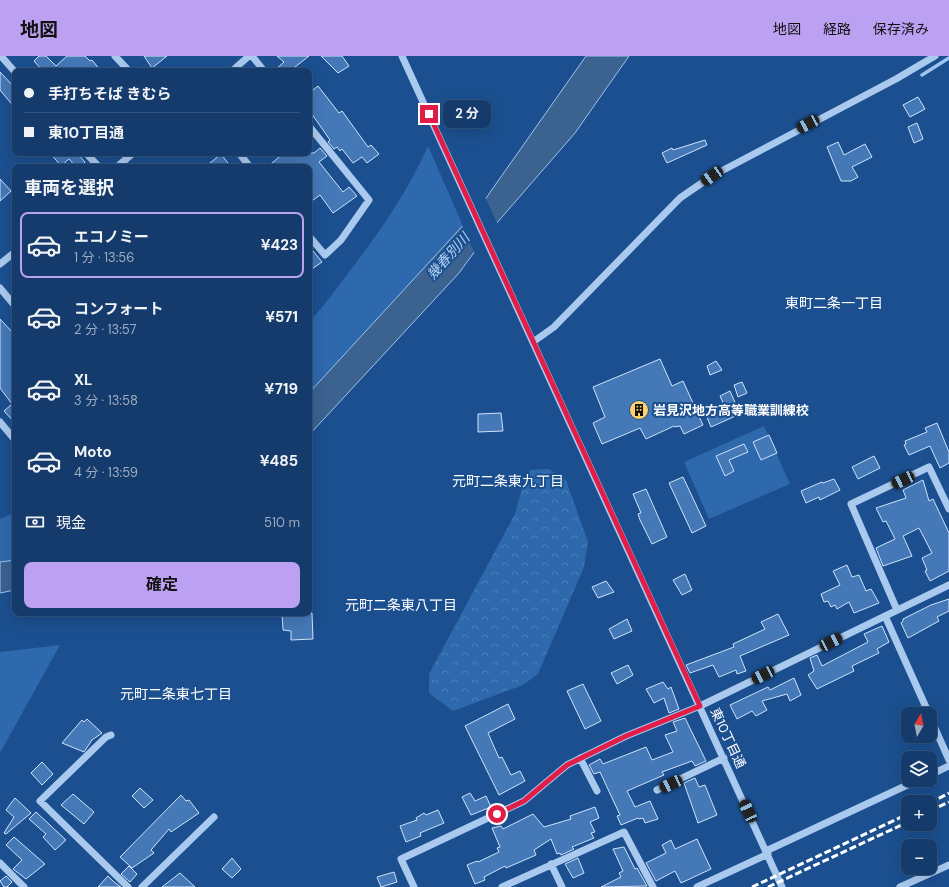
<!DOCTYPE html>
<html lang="ja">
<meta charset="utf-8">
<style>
body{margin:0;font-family:"DM Sans","Noto Sans JP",sans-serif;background:#1d4271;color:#f1f3f6;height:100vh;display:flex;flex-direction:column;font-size:15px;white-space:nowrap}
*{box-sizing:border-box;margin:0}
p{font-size:13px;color:#9dadc1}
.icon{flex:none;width:22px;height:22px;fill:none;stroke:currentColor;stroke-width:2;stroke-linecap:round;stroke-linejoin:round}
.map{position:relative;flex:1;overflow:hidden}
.side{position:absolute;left:12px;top:108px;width:300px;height:452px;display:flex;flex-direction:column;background:#143b6b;border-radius:8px;box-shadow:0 4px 16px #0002,0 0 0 1px #33557e}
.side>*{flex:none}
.banner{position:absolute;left:12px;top:12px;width:300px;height:88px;border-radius:8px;box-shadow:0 4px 16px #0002,0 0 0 1px #33557e;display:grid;align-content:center;height:88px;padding:0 12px;background:#143b6b}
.needle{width:26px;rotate:10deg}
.controls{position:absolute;left:901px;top:651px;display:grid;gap:8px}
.controls a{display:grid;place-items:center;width:36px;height:36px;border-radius:8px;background:#143b6b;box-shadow:0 4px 16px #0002,0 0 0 1px #33557e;font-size:20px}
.end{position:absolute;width:18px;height:18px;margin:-9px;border:5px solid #e11d48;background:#fff;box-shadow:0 0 0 2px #fff}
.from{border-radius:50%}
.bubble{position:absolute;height:28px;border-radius:8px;background:#143b6b;box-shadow:0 4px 16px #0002,0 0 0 1px #33557e;font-size:13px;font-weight:700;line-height:28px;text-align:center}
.car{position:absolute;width:12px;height:24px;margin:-12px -6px;border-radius:5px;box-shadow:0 0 3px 1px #0007;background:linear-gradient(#222 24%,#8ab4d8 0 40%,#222 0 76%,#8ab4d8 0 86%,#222 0)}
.banner b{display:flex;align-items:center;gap:14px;height:38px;font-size:15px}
.banner b+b{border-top:1px solid #33557e}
.banner i{width:10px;height:10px;background:#f1f3f6}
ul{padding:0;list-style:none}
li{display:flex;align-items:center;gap:12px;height:66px;margin:0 8px 6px;padding:0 4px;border:2px solid transparent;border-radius:8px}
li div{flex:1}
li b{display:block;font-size:15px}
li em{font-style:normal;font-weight:700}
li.active{border-color:#bca0f2}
li>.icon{width:36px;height:36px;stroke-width:1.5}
h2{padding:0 12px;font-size:18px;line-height:48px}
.pay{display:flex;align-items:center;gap:10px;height:44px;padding:0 12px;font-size:15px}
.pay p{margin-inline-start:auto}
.cta{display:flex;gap:8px;margin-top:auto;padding:8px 12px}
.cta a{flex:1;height:46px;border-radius:8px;background:#bca0f2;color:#111;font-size:16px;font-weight:700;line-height:46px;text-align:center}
header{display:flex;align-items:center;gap:24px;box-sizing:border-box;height:56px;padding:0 20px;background:#bca0f2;color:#111}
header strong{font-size:19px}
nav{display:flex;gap:22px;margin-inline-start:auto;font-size:14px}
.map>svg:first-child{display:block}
.green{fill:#2e69ad}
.forest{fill:url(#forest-crowns)}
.water{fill:#3c6290;stroke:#9cc4f0}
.pier{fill:#1b4f8f}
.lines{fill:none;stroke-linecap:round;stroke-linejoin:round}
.stream{stroke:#9cc4f0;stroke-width:3.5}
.building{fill:#4478b7;stroke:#cfe3fa}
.minor{stroke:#a9c9ee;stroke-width:7}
.rail{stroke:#fff;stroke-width:3;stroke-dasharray:7 3;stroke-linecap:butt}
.route{stroke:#e11d48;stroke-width:5}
.labels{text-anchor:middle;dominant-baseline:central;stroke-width:4;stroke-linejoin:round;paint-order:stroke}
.poi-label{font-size:13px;font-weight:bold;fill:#fff;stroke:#1b4f8f;text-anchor:start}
.street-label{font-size:13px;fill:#fff;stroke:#1b4f8f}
.water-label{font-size:14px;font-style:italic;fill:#b5d3f5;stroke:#1b4f8f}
.neighbourhood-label{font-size:14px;fill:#fff;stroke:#1b4f8f}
</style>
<header>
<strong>地図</strong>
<nav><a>地図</a><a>経路</a><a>保存済み</a></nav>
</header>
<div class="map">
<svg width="949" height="831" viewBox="0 0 949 831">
<defs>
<pattern id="forest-crowns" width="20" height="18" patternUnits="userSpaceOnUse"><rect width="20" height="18" fill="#2e69ad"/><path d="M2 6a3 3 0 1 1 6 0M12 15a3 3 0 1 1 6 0" fill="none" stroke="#4d80b9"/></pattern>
</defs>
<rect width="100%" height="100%" fill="#1b4f8f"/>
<path class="green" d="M428 90 463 170 309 337V266C324 250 336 233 349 216 379 177 408 135 428 90Z
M764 370 790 428 709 463 684 406Z
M15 457V504L0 506V463Z
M60 589 0 697V596Z"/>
<path class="forest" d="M549 413 566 424 588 486 584 511 538 618 523 629 453 655 429 637V618L515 458 524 425 530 414Z"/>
<path class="water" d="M586 0H629L575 77 489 176 459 217 309 379V337L479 152Z
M15 504V534L0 537V506Z"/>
<path class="pier" d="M485 141 498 169 475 198 462 169Z"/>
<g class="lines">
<path class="stream" d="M922 19 949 2"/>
</g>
<path class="building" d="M39 0H46L56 10 67 0H85L90 5 92 4 101 15H43L34 5Z
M144 0H167L152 12Z
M277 0H309L290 15H274L284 6Z
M321 0H342L349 10 338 17Z
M0 16 15 32V52L0 34Z
M318 30 339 57 342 55 368 91 371 89 379 98 367 107 362 101 353 107 342 93 340 95 337 91 334 93 328 86 330 84 309 54V37Z
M918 41 925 53 910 61 903 49Z
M917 67 923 83 914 87 908 71Z
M705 84 707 89 667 107 662 97 672 92 673 94Z
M838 86 844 99 865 88 872 101 852 111 858 121 851 125H841L827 91Z
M320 92 327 100 319 106 343 136 349 131 357 140 333 157 320 139 309 147V111H267L284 97H314Z
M50 97H77L85 106 80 111H76L69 103 61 110Z
M221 98 231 111H205Z
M0 123 11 135 0 145Z
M309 190 322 206 309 215Z
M0 263 15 279V367L4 355 12 348 0 332Z
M660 303 672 330 683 325 703 369 684 378 680 370 675 371 674 370 646 383 640 372 602 388 593 367 605 361 593 331Z
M716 305 722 314 710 319 707 310Z
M742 326 747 337 738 341 734 329Z
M730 335 740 358 711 371 706 359 725 351 720 340Z
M501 357 503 375 478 376V358Z
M937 367 949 396V407L940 412 930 390 909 399 904 389 906 388 905 385 927 376 925 372Z
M769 379 777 397 761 404 753 386Z
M744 388 748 396 729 404 734 415 725 420 716 400Z
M874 400 880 412 858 423 852 411Z
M683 421 706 470 692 477 669 427Z
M834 423 840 434 820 444 819 441 806 447 801 435 822 426 823 427Z
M923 424 929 445 933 443 949 477V515L930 525 925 515 927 514 922 502 932 497 919 472 903 480 912 500 883 510 876 492 895 483 886 465 883 466 876 452 906 442 903 434Z
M646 433 667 481 652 488 640 464 638 458 641 457 633 438Z
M847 509 852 521 859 519 866 535 871 533 879 547 854 557 849 546 837 553 835 549 831 551 828 545 824 546 821 538 840 529 833 515Z
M685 518 692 534 682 539 673 524Z
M606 525 614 536 598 542 592 531Z
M949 543V555L937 561 939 565 908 582 901 567 903 565V563L931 549Z
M282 557H312L313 583 291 584V575L283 574Z
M778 558 789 579 740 600 746 615 737 618 736 614 719 621 713 609 690 617 686 609 734 591 733 588 765 573 761 566Z
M627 563 632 575 614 583 609 573Z
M882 570 889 586 877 593 879 597 852 610 854 615 817 633 808 619 814 615 810 602 817 599 822 610 868 586 864 578Z
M628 609 633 619 617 628 611 617Z
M794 622 801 639 790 645 787 638 762 645 767 654 756 660 752 655 737 663 730 649 768 631 770 634Z
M663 626 668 633 671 631 679 653 669 657 664 642 654 647 646 633Z
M583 628 601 665 585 673 567 635Z
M508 648 515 663 488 677 499 702 502 701 511 719 520 715 525 725 499 739 465 670Z
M685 662 706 705 695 710 692 705 662 716 664 719 627 735 635 751 650 745 658 763 645 767 643 762 639 763 638 762 621 769 617 760 620 759 600 716 594 718 589 709 600 703 603 708 646 691 652 704 673 696 665 679 677 675 673 666Z
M87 663 102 677 92 684 84 696 62 687 82 664 84 666Z
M42 706 53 718 42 729 31 717Z
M695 722 699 731 705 729 717 759 698 767 684 727Z
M140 732 153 744 144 752 132 740Z
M470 737 475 745 486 740 491 751 471 759 462 741Z
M73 738 94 756 84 768 61 749Z
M181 739 186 745 189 744 199 757 171 776 169 773 151 794 154 797 132 812 120 801Z
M15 742 31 757 6 778 4 777 14 761 6 754Z
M595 751 599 762 590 766 595 776 591 777 594 782 572 791 574 793 561 799 560 797 557 798 551 783 534 794 536 799 506 812 505 810 484 821 485 824 475 828 467 809 477 805 478 806 499 796 497 792 500 791 492 772 501 770 503 773 533 758 544 771 571 763 570 760Z
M438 754 444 767 420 777 421 780 406 786 400 770 417 764 416 762 424 757 426 759Z
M36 756 66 784 55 794 43 781 46 778 29 763Z
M14 781 45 808 26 823 13 813 22 804 6 789Z
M697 783 711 813 681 827 675 815 656 825 646 807 666 797 662 789 671 784 675 793Z
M624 791 635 813 637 812 647 830 601 831 621 821 619 817 623 815 613 793Z
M232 802 241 813 232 822 222 813Z
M578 802 584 817 573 822 565 808Z
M129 810 137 818 130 826 121 818Z
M394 816 397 826 381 831 377 821Z
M180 817 195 831H162Z
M6 820 12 826 7 831H4L0 825Z
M108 820 114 826 121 831H98Z"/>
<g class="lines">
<path class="minor" d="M1 0 15 16
M115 0 129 15
M252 0 264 15
M402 0 782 831
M232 15 249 0
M309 70 369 144 341 184 325 199 309 180
M86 97 99 111
M239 97 250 111
M117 111 133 97
M0 208 15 196
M0 232 15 250
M533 286 554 271 680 142 712 120 896 23 935 0
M0 366 15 384
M897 554 851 448 929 411 949 453
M885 560 929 658
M930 661 949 704
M111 679 106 681 40 745 128 831
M580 702 597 735
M930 719 949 710
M657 734 724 702
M766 795 918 724
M0 807 24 831
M551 808 562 831
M142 831 214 761
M414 831 401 803 524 745 567 709 626 680 700 650 949 529
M502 831 624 776 653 831
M697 831 768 798
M900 831 949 809"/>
<path class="rail" d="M930 747 949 737
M930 755 949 746
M752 831 908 758
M768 831 908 766"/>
</g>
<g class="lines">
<path class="route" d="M429 58 700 650 626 680 567 709 524 745 497 758"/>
</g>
<defs>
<symbol id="building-disc" viewBox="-11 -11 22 22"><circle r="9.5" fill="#ffd166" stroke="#1b4f8f"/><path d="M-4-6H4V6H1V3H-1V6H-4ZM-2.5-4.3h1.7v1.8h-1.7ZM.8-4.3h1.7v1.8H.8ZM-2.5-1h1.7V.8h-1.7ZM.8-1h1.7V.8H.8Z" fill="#111"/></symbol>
</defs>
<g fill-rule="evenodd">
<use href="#building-disc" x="628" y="343" width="22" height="22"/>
</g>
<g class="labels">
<g class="poi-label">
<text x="653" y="354">岩見沢地方高等職業訓練校</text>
</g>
<g class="street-label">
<text transform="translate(728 682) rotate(65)">東10丁目通</text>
</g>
<g class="water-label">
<text transform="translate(448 200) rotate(-48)">幾春別川</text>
</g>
<g class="neighbourhood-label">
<text x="834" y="247">東町二条一丁目</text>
<text x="508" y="425">元町二条東九丁目</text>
<text x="401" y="549">元町二条東八丁目</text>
<text x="176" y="638">元町二条東七丁目</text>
</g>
</g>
</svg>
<div class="controls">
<a><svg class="needle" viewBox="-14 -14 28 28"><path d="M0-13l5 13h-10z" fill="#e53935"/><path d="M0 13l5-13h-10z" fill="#9dadc1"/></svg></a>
<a><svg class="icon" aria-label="layers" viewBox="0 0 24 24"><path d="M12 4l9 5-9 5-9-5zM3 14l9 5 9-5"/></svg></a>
<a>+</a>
<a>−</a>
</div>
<i class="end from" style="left:497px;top:758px"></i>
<i class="end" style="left:429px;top:58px"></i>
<div class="bubble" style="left:443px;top:44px;width:48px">2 分</div>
<i class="car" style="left:808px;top:68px;rotate:242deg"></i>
<i class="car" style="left:712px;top:120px;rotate:236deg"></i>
<i class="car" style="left:903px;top:424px;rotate:245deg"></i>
<i class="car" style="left:831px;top:586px;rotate:64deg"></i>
<i class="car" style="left:763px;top:619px;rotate:244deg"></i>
<i class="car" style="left:671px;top:728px;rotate:245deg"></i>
<i class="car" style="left:748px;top:755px;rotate:335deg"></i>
<div class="banner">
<b><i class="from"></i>手打ちそば きむら</b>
<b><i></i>東10丁目通</b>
</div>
<section class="side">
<h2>車両を選択</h2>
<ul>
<li class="active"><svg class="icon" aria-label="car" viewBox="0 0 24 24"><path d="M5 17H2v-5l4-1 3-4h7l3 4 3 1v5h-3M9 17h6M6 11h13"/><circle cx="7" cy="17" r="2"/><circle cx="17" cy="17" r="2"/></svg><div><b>エコノミー</b><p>1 分 · 13:56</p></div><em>¥423</em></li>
<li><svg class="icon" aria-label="car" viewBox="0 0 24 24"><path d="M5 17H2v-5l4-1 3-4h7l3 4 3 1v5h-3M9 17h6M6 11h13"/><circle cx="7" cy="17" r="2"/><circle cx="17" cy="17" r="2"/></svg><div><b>コンフォート</b><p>2 分 · 13:57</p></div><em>¥571</em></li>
<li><svg class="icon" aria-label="car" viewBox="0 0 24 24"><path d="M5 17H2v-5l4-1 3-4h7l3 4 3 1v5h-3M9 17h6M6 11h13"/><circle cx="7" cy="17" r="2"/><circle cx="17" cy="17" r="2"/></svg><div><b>XL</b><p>3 分 · 13:58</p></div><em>¥719</em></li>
<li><svg class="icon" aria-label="car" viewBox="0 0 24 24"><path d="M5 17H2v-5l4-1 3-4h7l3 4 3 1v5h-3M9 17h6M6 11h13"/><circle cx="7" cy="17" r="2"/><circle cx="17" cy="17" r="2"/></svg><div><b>Moto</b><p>4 分 · 13:59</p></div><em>¥485</em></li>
</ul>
<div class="pay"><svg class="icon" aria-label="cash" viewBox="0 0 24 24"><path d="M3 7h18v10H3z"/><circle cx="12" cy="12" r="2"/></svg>現金<p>510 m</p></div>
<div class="cta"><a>確定</a></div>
</section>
</div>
